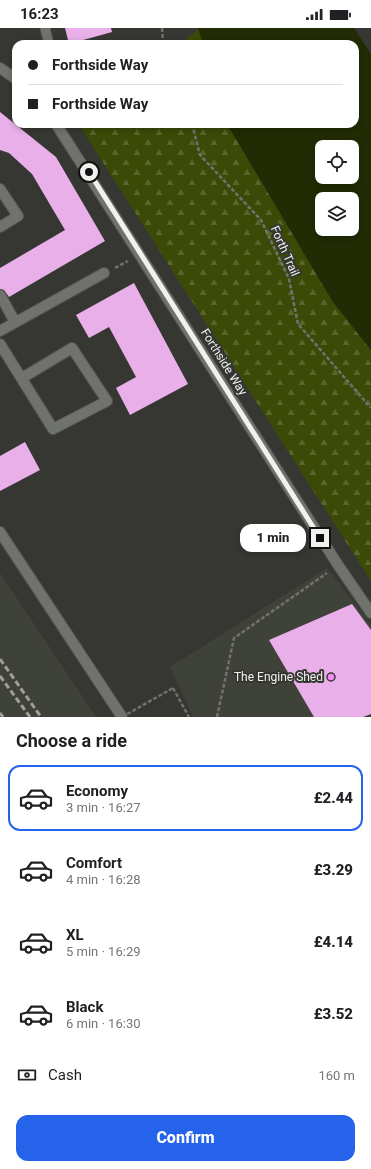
<!DOCTYPE html>
<meta charset="utf-8">
<style>
body{margin:0;font-family:Roboto,sans-serif;background:#f6f6f6;color:#202124;height:100vh;display:flex;flex-direction:column;font-size:15px;white-space:nowrap}
*{box-sizing:border-box;margin:0}
p{font-size:13px;color:#757577}
.icon{flex:none;width:22px;height:22px;fill:none;stroke:currentColor;stroke-width:2;stroke-linecap:round;stroke-linejoin:round}
.map{position:relative;height:689px;overflow:hidden}
.side{display:flex;flex-direction:column;background:#fff;flex:1}
.side>*{flex:none}
.guide{position:absolute;left:12px;top:12px;width:347px;height:88px;border-radius:12px;box-shadow:0 2px 6px #0003;display:grid;align-content:center;height:88px;padding:0 16px;background:#fff}
.fabs{position:absolute;left:315px;top:112px;display:grid;gap:8px}
.fabs a{display:grid;place-items:center;width:44px;height:44px;border-radius:8px;background:#fff;box-shadow:0 2px 6px #0003;font-size:20px}
.end{position:absolute;width:18px;height:18px;margin:-9px;border:5px solid #f0f1ef;background:#111;box-shadow:0 0 0 2px #111}
.from{border-radius:50%}
.bubble{position:absolute;height:28px;border-radius:12px;background:#fff;box-shadow:0 2px 6px #0003;font-size:13px;font-weight:800;line-height:28px;text-align:center}
.guide b{display:flex;align-items:center;gap:14px;height:38px;font-size:15px}
.guide b+b{border-top:1px solid #e0e0e0}
.guide i{width:10px;height:10px;background:#202124}
ul{padding:0;list-style:none}
li{display:flex;align-items:center;gap:12px;height:66px;margin:0 8px 6px;padding:0 8px;border:2px solid transparent;border-radius:12px}
li div{flex:1}
li b{display:block;font-size:15px}
li em{font-style:normal;font-weight:800}
li.on{border-color:#2563eb}
li>.icon{width:36px;height:36px;stroke-width:1.5}
h2{padding:0 16px;font-size:18px;line-height:48px}
.pay{display:flex;align-items:center;gap:10px;height:44px;padding:0 16px;font-size:15px}
.pay p{margin-inline-start:auto}
.button{display:flex;gap:8px;margin-top:auto;padding:8px 16px}
.button a{flex:1;height:46px;border-radius:12px;background:#2563eb;color:#fff;font-size:16px;font-weight:800;line-height:46px;text-align:center}
.status{display:flex;justify-content:space-between;align-items:center;height:28px;padding:0 20px;background:#fff;direction:ltr}
.status svg{height:11px;fill:currentColor}
.map>svg:first-child{display:block}
.built{fill:#3f4239}
.forest{fill:url(#forest-firs)}
.water{fill:#212b04;fill-rule:evenodd}
.building{fill:#e8afe9}
.lines{fill:none;stroke-linecap:round;stroke-linejoin:round}
.service-casing{stroke:#545552;stroke-width:11}
.minor-casing{stroke:#545552;stroke-width:12}
.tertiary-casing{stroke:#545552;stroke-width:12}
.path{stroke:#71726f;stroke-width:2.5;stroke-dasharray:4 2;stroke-linecap:butt}
.service{stroke:#70726d;stroke-width:9}
.minor{stroke:#70726d;stroke-width:10}
.tertiary{stroke:#70726d;stroke-width:10}
.rail{stroke:#9e9f9c;stroke-width:3;stroke-dasharray:6 3;stroke-linecap:butt}
.path-bridge{stroke:#71726f;stroke-width:2.5;stroke-dasharray:4 2;stroke-linecap:butt}
.route{stroke:#f0f1ef;stroke-width:5}
.poi-dot{fill:#f18af4;stroke:#363733;stroke-width:1.5}
.labels{text-anchor:middle;dominant-baseline:central;stroke-width:4;stroke-linejoin:round;paint-order:stroke}
.street-label{font-size:12px;fill:#f0f1ef;stroke:#363733}
.poi-label{font-size:12px;fill:#f0f1ef;stroke:#363733;text-anchor:end}
</style>
<div class="status"><b>16:23</b><svg viewBox="0 0 49 12"><path d="M0 12V9h3v3zM5 12V6h3v6zM10 12V3h3v9zM15 12V0h3v12zM26 1h20v11H26zM47 4h2v5h-2z"/></svg></div>
<div class="map">
<svg width="371" height="689" viewBox="0 0 371 689">
<defs>
<pattern id="forest-firs" width="22" height="20" patternUnits="userSpaceOnUse"><rect width="22" height="20" fill="#3b4b07"/><path d="M5 1l3.5 6h-7zM16 11l3.5 6h-7z" fill="#58652b"/></pattern>
</defs>
<rect width="100%" height="100%" fill="#363733"/>
<path class="built" d="M327 540 371 596V689H193L170 639Z
M0 545 96 689H0Z"/>
<path class="forest" d="M199 1 203 16H180Z
M227 96 333 274 371 322V553L79 97Z"/>
<path class="water" d="M198 0H354L371 26V322L333 274 227 96H355V16H203ZM322 119H352V149H322ZM322 171H352V201H322Z"/>
<path class="building" d="M65 0H111L112 4 69 16Z
M0 84 56 129 105 213 9 269 4 262 0 261V240L65 202 32 146 9 125 0 122Z
M134 255 188 356 130 387 116 360 136 349 109 299 89 310 76 287Z
M25 414 40 442 0 463V428Z
M352 576 371 602V686L363 689H314L269 612Z"/>
<g class="lines">
<defs>
<path id="service" d="M45 0 49 16"/>
<path id="minor" d="M0 161 18 188 0 199
M0 267 15 294
M0 303 104 245
M0 316 53 401 107 373 72 320 22 350
M0 504 122 689"/>
<path id="tertiary" d="M0 40 16 51
M56 96 338 537 371 585"/>
</defs>
<use href="#service" class="service-casing"/>
<use href="#minor" class="minor-casing"/>
<use href="#tertiary" class="tertiary-casing"/>
<path class="path" d="M162 0 163 16
M192 96 200 127 261 192 289 251 298 296 371 380
M115 240 128 233
M173 660 189 689
M217 689 234 610 327 545"/>
<use href="#service" class="service"/>
<use href="#minor" class="minor"/>
<use href="#tertiary" class="tertiary"/>
<path class="rail" d="M0 631 41 689
M0 648 30 689
M0 685 3 689"/>
<path class="path-bridge" d="M122 689 173 660"/>
</g>
<g class="lines">
<path class="route" d="M89 144 320 510"/>
</g>
<circle class="poi-dot" cx="331" cy="649" r="4"/>
<g class="labels">
<g class="street-label">
<text transform="translate(285 223) rotate(66)">Forth Trail</text>
<text transform="translate(224 334) rotate(58)">Forthside Way</text>
</g>
<g class="poi-label">
<text x="323" y="649">The Engine Shed</text>
</g>
</g>
</svg>
<div class="fabs">
<a><svg class="icon" aria-label="locate" viewBox="0 0 24 24"><circle cx="12" cy="12" r="6"/><path d="M12 2v4M12 18v4M2 12h4M18 12h4"/></svg></a>
<a><svg class="icon" aria-label="layers" viewBox="0 0 24 24"><path d="M12 4l9 5-9 5-9-5zM3 14l9 5 9-5"/></svg></a>
</div>
<i class="end from" style="left:89px;top:144px"></i>
<i class="end" style="left:320px;top:510px"></i>
<div class="bubble" style="left:240px;top:496px;width:66px">1 min</div>
<div class="guide">
<b><i class="from"></i>Forthside Way</b>
<b><i></i>Forthside Way</b>
</div>
</div>
<section class="side">
<h2>Choose a ride</h2>
<ul>
<li class="on"><svg class="icon" aria-label="car" viewBox="0 0 24 24"><path d="M5 17H2v-5l4-1 3-4h7l3 4 3 1v5h-3M9 17h6M6 11h13"/><circle cx="7" cy="17" r="2"/><circle cx="17" cy="17" r="2"/></svg><div><b>Economy</b><p>3 min · 16:27</p></div><em>£2.44</em></li>
<li><svg class="icon" aria-label="car" viewBox="0 0 24 24"><path d="M5 17H2v-5l4-1 3-4h7l3 4 3 1v5h-3M9 17h6M6 11h13"/><circle cx="7" cy="17" r="2"/><circle cx="17" cy="17" r="2"/></svg><div><b>Comfort</b><p>4 min · 16:28</p></div><em>£3.29</em></li>
<li><svg class="icon" aria-label="car" viewBox="0 0 24 24"><path d="M5 17H2v-5l4-1 3-4h7l3 4 3 1v5h-3M9 17h6M6 11h13"/><circle cx="7" cy="17" r="2"/><circle cx="17" cy="17" r="2"/></svg><div><b>XL</b><p>5 min · 16:29</p></div><em>£4.14</em></li>
<li><svg class="icon" aria-label="car" viewBox="0 0 24 24"><path d="M5 17H2v-5l4-1 3-4h7l3 4 3 1v5h-3M9 17h6M6 11h13"/><circle cx="7" cy="17" r="2"/><circle cx="17" cy="17" r="2"/></svg><div><b>Black</b><p>6 min · 16:30</p></div><em>£3.52</em></li>
</ul>
<div class="pay"><svg class="icon" aria-label="cash" viewBox="0 0 24 24"><path d="M3 7h18v10H3z"/><circle cx="12" cy="12" r="2"/></svg>Cash<p>160 m</p></div>
<div class="button"><a>Confirm</a></div>
</section>
